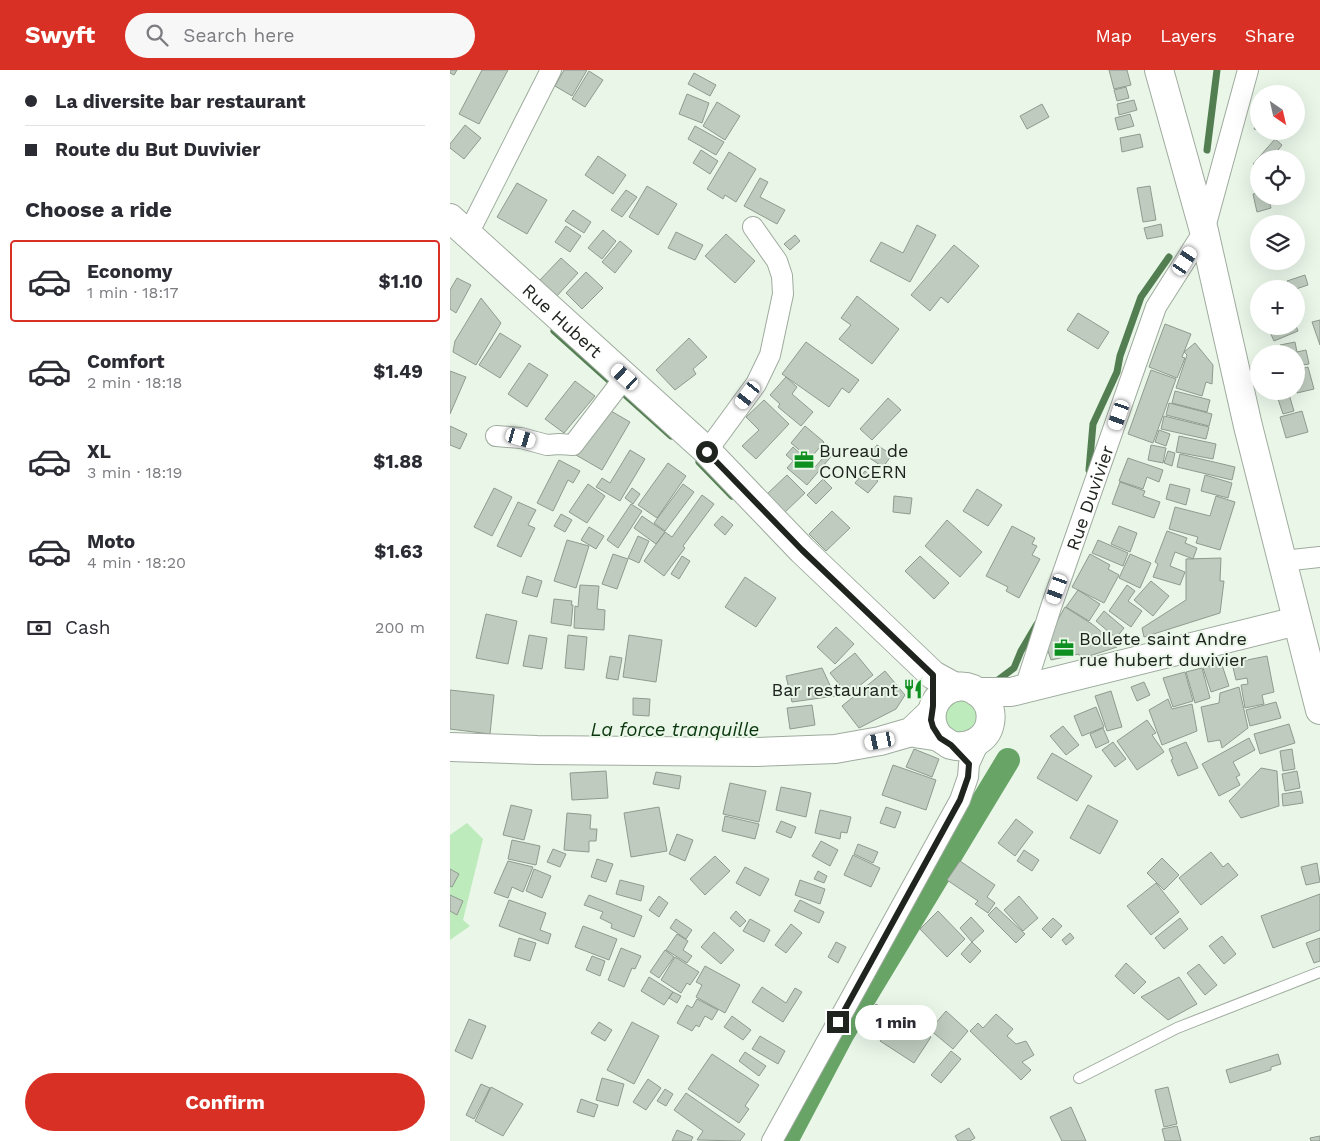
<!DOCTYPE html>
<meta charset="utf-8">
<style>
body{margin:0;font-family:"Work Sans",sans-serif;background:#f7f7f7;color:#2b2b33;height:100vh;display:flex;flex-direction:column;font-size:19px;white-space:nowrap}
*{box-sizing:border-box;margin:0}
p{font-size:16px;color:#7c7c81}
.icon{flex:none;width:28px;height:28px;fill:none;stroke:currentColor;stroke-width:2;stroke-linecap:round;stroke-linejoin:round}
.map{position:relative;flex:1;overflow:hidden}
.panel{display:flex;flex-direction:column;background:#fff;width:450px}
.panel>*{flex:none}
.banner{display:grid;align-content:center;height:110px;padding:0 25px;background:#fff}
.needle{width:32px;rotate:146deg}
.buttons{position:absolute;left:800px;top:15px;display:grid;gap:10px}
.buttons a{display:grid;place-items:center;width:55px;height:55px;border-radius:50%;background:#fff;box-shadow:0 5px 20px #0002;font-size:25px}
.end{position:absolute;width:22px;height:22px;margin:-11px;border:6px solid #20241f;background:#fff;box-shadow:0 0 0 2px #fff}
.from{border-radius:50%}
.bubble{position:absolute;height:35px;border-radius:18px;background:#fff;box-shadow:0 5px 20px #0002;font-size:16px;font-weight:700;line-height:35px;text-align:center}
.car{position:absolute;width:15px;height:30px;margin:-15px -8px;border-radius:6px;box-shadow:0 0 4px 1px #0007;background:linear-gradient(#fff 24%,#345 0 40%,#fff 0 76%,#345 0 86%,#fff 0)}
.banner b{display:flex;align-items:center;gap:18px;height:48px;font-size:19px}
.banner b+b{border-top:1px solid #e1e1e2}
.banner i{width:12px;height:12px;background:#2b2b33}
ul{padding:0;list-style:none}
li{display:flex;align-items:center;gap:15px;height:82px;margin:0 10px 8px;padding:0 15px;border:2px solid transparent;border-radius:5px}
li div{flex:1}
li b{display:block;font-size:19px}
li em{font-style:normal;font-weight:700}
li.current{border-color:#d93025}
li>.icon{width:45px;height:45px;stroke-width:1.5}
h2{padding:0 25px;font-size:22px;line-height:60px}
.pay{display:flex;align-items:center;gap:12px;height:55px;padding:0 25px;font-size:19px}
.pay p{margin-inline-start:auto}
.action{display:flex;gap:10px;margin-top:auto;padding:10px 25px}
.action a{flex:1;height:58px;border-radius:30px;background:#d93025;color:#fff;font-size:20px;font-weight:700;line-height:58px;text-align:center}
header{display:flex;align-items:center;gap:30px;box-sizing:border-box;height:70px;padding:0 25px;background:#d93025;color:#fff}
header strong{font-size:24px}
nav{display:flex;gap:28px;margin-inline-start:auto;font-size:18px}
.search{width:350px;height:45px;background:#f7f7f7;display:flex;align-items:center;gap:12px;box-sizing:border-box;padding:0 18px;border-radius:28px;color:#7c7c81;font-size:19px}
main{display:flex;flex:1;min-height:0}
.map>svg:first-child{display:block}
.green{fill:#bdebbb}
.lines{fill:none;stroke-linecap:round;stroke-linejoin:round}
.stream{stroke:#527e51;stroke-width:7}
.canal{stroke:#67a466;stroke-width:24}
.building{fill:#becbbe;stroke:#8f9b8e}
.lane-casing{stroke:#9fab9e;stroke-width:12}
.street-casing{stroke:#9fab9e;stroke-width:22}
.secondary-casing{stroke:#9fab9e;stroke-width:30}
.lane{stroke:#fff;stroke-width:10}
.street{stroke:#fff;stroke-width:20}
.secondary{stroke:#fff;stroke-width:28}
.route{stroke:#20241f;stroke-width:6}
.labels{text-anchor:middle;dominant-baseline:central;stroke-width:4;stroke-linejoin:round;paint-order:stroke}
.street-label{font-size:18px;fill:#20241f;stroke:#e9f6e8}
.poi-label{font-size:18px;fill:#20241f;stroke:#e9f6e8;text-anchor:start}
.water-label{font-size:19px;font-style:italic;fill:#09360c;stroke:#e9f6e8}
</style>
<header>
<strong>Swyft</strong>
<div class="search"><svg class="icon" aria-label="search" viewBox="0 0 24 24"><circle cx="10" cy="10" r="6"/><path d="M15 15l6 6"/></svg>Search here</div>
<nav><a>Map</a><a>Layers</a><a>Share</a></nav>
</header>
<main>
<section class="panel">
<div class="banner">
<b><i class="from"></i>La diversite bar restaurant</b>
<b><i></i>Route du But Duvivier</b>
</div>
<h2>Choose a ride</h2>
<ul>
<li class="current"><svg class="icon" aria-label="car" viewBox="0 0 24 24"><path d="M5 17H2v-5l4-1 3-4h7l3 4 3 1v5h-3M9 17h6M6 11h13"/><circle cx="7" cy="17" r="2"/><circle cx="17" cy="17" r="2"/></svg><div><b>Economy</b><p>1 min · 18:17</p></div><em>$1.10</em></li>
<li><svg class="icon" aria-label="car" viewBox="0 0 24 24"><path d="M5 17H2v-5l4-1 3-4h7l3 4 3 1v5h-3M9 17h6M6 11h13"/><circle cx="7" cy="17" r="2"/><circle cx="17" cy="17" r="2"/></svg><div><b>Comfort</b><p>2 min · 18:18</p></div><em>$1.49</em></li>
<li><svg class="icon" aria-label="car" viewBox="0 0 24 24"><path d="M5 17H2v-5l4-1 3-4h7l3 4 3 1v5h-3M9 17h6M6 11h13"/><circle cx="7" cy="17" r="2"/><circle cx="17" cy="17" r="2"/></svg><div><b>XL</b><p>3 min · 18:19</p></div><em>$1.88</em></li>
<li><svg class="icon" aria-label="car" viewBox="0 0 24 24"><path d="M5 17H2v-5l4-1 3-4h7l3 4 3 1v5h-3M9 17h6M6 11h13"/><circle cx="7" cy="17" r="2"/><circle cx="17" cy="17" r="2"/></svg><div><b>Moto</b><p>4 min · 18:20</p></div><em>$1.63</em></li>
</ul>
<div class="pay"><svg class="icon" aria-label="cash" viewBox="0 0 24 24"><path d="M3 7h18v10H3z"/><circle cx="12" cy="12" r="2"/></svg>Cash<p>200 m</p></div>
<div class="action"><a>Confirm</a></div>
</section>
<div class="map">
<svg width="870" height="1071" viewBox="0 0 870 1071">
<rect width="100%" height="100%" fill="#e9f6e8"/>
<path class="green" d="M503 629 526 633 530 656 504 667 491 643Z
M17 753 33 769 13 850 20 856 0 870V765Z"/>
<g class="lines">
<path class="stream" d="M757 80 767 0
M104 261 221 366
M249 392 282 426
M639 400 643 354 667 302 670 286 691 227 719 187
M544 613 564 598 571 581 587 554"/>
<path class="canal" d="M336 1071 393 963 558 690"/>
</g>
<path class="building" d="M0 0H7L4 5 0 3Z
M32 0H58L29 54 9 44Z
M114 0H137L122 26 105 16Z
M659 0H677L681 15 664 19Z
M139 1 153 10 135 37 122 29Z
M244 3 266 15 260 26 238 14Z
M676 17 679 28 667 31 664 20Z
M237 24 259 33 252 53 229 44Z
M684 30 687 40 669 45 667 34Z
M267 32 290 46 275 70 253 56Z
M592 34 599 47 577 59 570 46Z
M680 44 684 56 668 60 665 48Z
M808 47H809V60L804 59Z
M15 55 31 68 14 89 0 78V74Z
M245 56 274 72 266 85 238 69Z
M690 64 693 77 672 82 670 68Z
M825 69 832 75 821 89H809V99L803 94Z
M251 80 268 91 260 104 243 93Z
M279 82 306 99 286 132 275 125 273 129 257 119Z
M148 86 176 105 163 124 135 105Z
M310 108 318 112 310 127 335 140 327 154 294 136Z
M67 113 97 130 77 164 47 147Z
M197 116 227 134 208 165 179 147Z
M700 116 706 150 693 152 687 118Z
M176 120 187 127 172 147 161 140Z
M809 123V126H818L821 138 807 142 803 124Z
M123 140 141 152 134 163 115 151Z
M711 154 713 166 697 169 694 158Z
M467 155 486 165 460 212 420 191 431 172 453 183Z
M116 156 131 166 120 182 105 172Z
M153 160 166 171 152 189 138 178Z
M226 162 253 175 245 190 218 178Z
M276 164 305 191 285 213 255 186Z
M345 165 350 171 340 180 334 174Z
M170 171 182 181 165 203 152 192Z
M504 175 529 196 498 233 491 227 480 241 461 225Z
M111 188 128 203 105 228 88 212Z
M136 202 153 218 132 239 116 223Z
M855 205 858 215 846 219H840L837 211Z
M7 208 21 215 6 243 0 239V220Z
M407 226 449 259 422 294 389 269 401 255 391 248Z
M31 228 51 253 26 295 3 282 5 271Z
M628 243 659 262 648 279 617 260Z
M870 250V275L862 252Z
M715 254 741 264 732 287 735 288 727 308 699 297Z
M817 256H846L848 261 824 271Z
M50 263 71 276 50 308 29 295Z
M239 268 257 287 243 299 246 304 225 320 206 300Z
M356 272 409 310 399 323 392 318 379 337 332 304Z
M845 272 847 282 856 280 859 294 846 296V284H832L830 275Z
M745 273 763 295 762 314 756 312 752 326 726 318 737 285 734 282Z
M79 293 98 305 77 337 58 324Z
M858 297 864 319 847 323 846 300Z
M701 300 726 309 703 373 678 364Z
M0 301 16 307 0 344Z
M336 307 347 317 342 324 363 342 351 356 328 337 330 334 320 325Z
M125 311 145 326 114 363 95 349Z
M725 321 760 330 757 342 722 333Z
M831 321H838L844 341 833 344 826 323Z
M438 328 451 340 422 370 410 359Z
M314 330 339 354 306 389 292 376 309 360 296 347Z
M719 333 762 344 759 356 716 345Z
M154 337 180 352 152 400 126 385Z
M852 341 858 362 836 368 830 347Z
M714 346 759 357 756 369 711 359Z
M0 356 17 364 10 379 0 375Z
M355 356 374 372 360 389 341 373Z
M709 360 720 364 716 376 705 372Z
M729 366 766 374 763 389 726 382Z
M427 375 442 385 433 397 418 387Z
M701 375 716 378 713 393 698 390Z
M343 377 365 397 380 380 384 383 357 415 337 398 343 391 336 385Z
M180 380 195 389 170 431 146 417 152 408 160 413Z
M718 381 725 383 722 396 714 393Z
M730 384 785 397 782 410 727 397Z
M678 388 713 400 709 412 697 407 693 419 669 411Z
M109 390 130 401 123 413 118 410 103 441 87 433Z
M218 393 236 406 207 448 188 435Z
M415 401 428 411 418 423 405 413Z
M337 405 355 423 333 444 315 426Z
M755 405 782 413 778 428 751 421Z
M373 409 382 418 366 434 357 425Z
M670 412 695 421 693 426 710 432 704 448 662 434Z
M138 414 155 426 137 453 119 442Z
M233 414 244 422 215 461 204 453Z
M720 414 740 419 736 435 716 429Z
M44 418 62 427 42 466 24 457Z
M182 418 190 424 183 434 175 428Z
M527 419 552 435 538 456 513 441Z
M252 425 264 434 233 476 235 478 214 506 194 491 215 462 222 467Z
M444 426 462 428 460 444 443 442Z
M766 426 785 432 770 480 746 473 748 467 719 459 725 437 760 446Z
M68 432 86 440 78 455 85 458 71 487 47 476Z
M181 434 192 441 168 478 157 470Z
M382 441 400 458 376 481 359 464Z
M111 444 122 450 115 462 104 456Z
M192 446 215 462 206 474 184 458Z
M272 446 283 455 275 465 264 455Z
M497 450 532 482 510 507 475 476Z
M562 456 585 468 582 474 587 476 582 485 590 489 569 528 556 521 558 517 536 506Z
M669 456 687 463 680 482 661 474Z
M139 457 154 466 146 479 131 470Z
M717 461 737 468 735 473 747 478 743 489 725 482 720 496 735 502 730 515 703 507 708 494 705 492Z
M188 466 199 471 189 493 178 488Z
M117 470 139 476 126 518 104 511Z
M648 470 678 483 673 496 642 483Z
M163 484 178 489 167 519 152 514Z
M640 484 660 495 658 499 669 505 654 533 622 517Z
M680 484 701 493 690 518 669 508Z
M232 486 240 491 229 509 221 504Z
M470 486 499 513 484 529 455 501Z
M771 488 770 511H774L770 543 694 567 692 558 736 530V489Z
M77 506 92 511 87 527 72 523Z
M295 507 326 528 306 557 275 537Z
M701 511 719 526 703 546 684 530Z
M130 515 149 516 147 539 155 540 154 560 124 558 125 536 128 537Z
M677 515 685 521 678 531 692 541 681 557 659 541Z
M628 520 650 534 639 551 616 537Z
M104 529 122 531 121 535H123L121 556 101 553Z
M615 537 642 554 665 573 667 577 630 589 629 584 601 590 595 572Z
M654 541 674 558 666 568 646 551Z
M36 544 67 551 58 594 26 588Z
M386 557 404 574 385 594 367 577Z
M79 565 97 568 92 599 73 596Z
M118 565 137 567 134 600 115 598Z
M179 565 212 570 206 612 173 607Z
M405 583 423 605 398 625 380 603Z
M160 586 172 588 168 610 156 608Z
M817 586 824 622 812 625 814 634 795 638 791 615 798 614 797 608 786 610 782 593Z
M771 592 779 616 761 622 753 598Z
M372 598 385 626 342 632 336 606Z
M752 598 760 628 745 633 736 602Z
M435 601 455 625 446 639 409 658 392 636Z
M735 602 743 631 723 637 713 608Z
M694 612 700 625 687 631 681 617Z
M789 617 798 658 772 678 770 670 758 672 751 637 769 633 770 623Z
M0 620 44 625 40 664 0 659Z
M661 621 672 657 657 661 645 626Z
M183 628 200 629 199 646 183 645Z
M718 629 722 639 742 634 747 661 712 675 699 640Z
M826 632 831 648 800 656 796 640Z
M362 635 365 655 340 659 337 638Z
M646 637 654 657 632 666 624 646Z
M697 650 706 663 702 665 714 682 687 700 667 671Z
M839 654 845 673 810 684 804 664Z
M613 656 629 675 616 685 600 666Z
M653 658 659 672 646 678 640 664Z
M799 668 805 680 783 692 790 705 786 707 790 715 769 726 752 694Z
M663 672 676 689 665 697 652 680Z
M736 672 748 698 728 706 721 690 723 689 719 679Z
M464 679 489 689 482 707 456 697Z
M842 679 845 699 833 701 830 681Z
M602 683 642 706 627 731 587 708Z
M443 695 486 710 476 740 432 725Z
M811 698 827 701 829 736 791 748 779 731Z
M156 701 158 728 122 730 120 703Z
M847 701 850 718 835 721 832 704Z
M206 702 231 706 229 719 203 714Z
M280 713 316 721 309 752 273 744Z
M331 717 361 723 356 747 326 740Z
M851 721 853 733 833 736 832 724Z
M61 735 82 740 74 770 53 765Z
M638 735 668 751 650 784 620 768Z
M209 737 217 781 181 787 174 743Z
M436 737 451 742 445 758 430 753Z
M370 740 401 747 397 763 391 762 390 769 365 763Z
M117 743 141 745 140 759H147L146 771H139V782L114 780Z
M275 746 309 754 305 769 272 761Z
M566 749 583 762 565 786 548 773Z
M331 751 346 757 341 768 326 762Z
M227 764 243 770 235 791 219 784Z
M62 770 90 776 86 795 58 789Z
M371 771 388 780 380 796 362 786Z
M408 774 428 782 423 793 404 784Z
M103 779 116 784 110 797 97 792Z
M574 780 589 790 582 801 567 791Z
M761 782 773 797 778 793 788 805 751 835 729 808Z
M403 785 430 798 421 817 394 805Z
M265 786 280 801 255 825 240 809Z
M712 788 729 805 714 820 697 803Z
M147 789 163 794 156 812 141 807Z
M58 791 83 797 73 822 62 817 58 828 44 823Z
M510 791 545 815 537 827 545 833 538 843 525 834 528 831 497 810Z
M867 793 870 812 856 815 851 797Z
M295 797 319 809 310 826 286 813Z
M0 799 9 804 2 817 0 816Z
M84 799 101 806 92 828 76 821Z
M368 801 377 806 374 813 364 809Z
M170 810 194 816 191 831 166 824Z
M350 810 375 819 370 834 345 825Z
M706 813 729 842 701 865 677 836Z
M870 824V860L823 878 811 846Z
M0 825 13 831 7 845 0 841Z
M139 825 192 846 184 867 161 858 162 854 150 848 153 842 134 835Z
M209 826 218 833 209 847 199 840Z
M569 826 588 848 573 861 554 840Z
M59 830 96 843 90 860 101 864 98 874 49 856Z
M350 830 374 842 369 853 344 841Z
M546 837 575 864 566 873 538 845Z
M286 841 296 851 290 857 280 848Z
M488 841 515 869 497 887 470 859Z
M521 847 534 861 522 872 510 858Z
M603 848 612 856 601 868 592 859Z
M730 848 738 859 714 879 705 868Z
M226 849 242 860 236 869 220 858Z
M300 849 320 860 314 872 293 861Z
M341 854 352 863 336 883 325 875Z
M133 856 167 869 159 890 125 877Z
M264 862 284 880 271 894 251 877Z
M620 863 624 868 616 875 612 870Z
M227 864 238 871 233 880 242 886 237 893 216 880Z
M772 866 786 884 774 894 759 876Z
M69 868 86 873 80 891 64 886Z
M870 868V891L864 893 856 873Z
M386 872 396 877 388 893 378 887Z
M522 872 531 881 520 893 511 884Z
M171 878 191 886 185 899 182 898 174 917 158 910Z
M215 880 224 887 209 908 200 902Z
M142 886 155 891 150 906 136 900Z
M225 887 249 902 240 915 237 913 231 923 211 910Z
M676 893 696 912 684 924 665 906Z
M749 894 767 915 755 925 737 903Z
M255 896 290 915 275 943 246 927 252 915 246 912Z
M199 907 223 922 214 935 191 921Z
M729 907 747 934 718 950 691 927Z
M312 917 336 933 345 918 352 922 333 952 302 932Z
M223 922 231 926 227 933 219 928Z
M247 929 268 940 262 950 255 946 249 957 246 955 242 961 227 953 237 935 242 938Z
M426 934 446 947 439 958 430 952 421 966 410 958Z
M496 941 518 961 503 979 480 960Z
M546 944 563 959 557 966 566 974 576 971 584 985 572 992 581 1000 571 1010 520 961 528 953 533 958Z
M282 946 301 960 293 970 274 957Z
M19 949 36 956 22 989 5 981Z
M457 951 481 967 464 993 430 971 438 959 448 965Z
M149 952 162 960 155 971 141 963Z
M182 952 209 966 184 1014 157 1000Z
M310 966 335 981 328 994 302 979Z
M501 981 511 989 491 1013 481 1005Z
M295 982 316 996 309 1006 289 991Z
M262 984 309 1015 295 1036 299 1039 289 1053 238 1019Z
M828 984 831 994 821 997V1000L780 1013 776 1000Z
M152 1008 174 1014 168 1036 146 1030Z
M198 1009 211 1018 196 1040 183 1032Z
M31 1014 40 1018 24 1049 16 1045Z
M41 1017 73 1034 53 1066 25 1051Z
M718 1017 727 1054 714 1057 705 1020Z
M215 1019 223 1024 216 1036 207 1031Z
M236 1023 295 1064 290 1071 247 1070 253 1061 224 1040Z
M131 1029 148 1035 144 1047 127 1042Z
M621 1037 636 1071H612L600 1047Z
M727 1056 731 1071H715L712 1059Z
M519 1058 525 1068 520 1071H508L505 1066Z
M227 1060 243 1067 241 1071H222Z
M870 1066V1071H861L860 1068Z"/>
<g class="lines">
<defs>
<path id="lane" d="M629 1008 727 958 870 902"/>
<g id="street">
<path d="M18 164 101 0"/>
<path d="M46 366 71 368 97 375 109 374 123 375 175 307"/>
<path d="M257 381 306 314 320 285 333 224 332 206 327 191 303 157"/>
<path d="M833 491 870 487"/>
<path id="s1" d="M575 618 601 537 706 237 754 161 798 0"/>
<path d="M322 1071 510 730 518 707 519 694 531 668"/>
</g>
<g id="secondary">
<path d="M709 0 754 161 798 356 870 640"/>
<path id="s2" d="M0 148 257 381 352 480 483 605 505 617"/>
<path d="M527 622H561L847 551"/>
<path d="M461 662C470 664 479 665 488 667 493 669 496 673 501 675 517 680 537 670 540 653 542 643 539 632 531 625 504 599 464 638 490 668"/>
<path d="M0 677 87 680 306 682 385 679 430 671 461 662 481 643"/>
</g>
</defs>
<use href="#lane" class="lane-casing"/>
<use href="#street" class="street-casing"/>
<use href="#secondary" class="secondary-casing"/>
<use href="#lane" class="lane"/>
<use href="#street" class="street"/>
<use href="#secondary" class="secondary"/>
</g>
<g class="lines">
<path class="route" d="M257 382 352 480 483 605V636L481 650 483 657 490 668 501 675 519 694 518 707 510 730 388 952"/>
</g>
<defs>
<symbol id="office-bare" viewBox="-9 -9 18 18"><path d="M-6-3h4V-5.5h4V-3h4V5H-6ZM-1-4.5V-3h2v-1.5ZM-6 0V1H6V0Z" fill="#0e8f1f" stroke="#e9f6e8" stroke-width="2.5" paint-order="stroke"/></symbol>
<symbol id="restaurant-bare" viewBox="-9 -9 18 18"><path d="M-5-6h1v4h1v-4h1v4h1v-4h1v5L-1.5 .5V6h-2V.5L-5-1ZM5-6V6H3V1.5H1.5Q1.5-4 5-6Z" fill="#0e8f1f" stroke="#e9f6e8" stroke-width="2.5" paint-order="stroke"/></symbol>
</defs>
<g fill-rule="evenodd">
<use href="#office-bare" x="340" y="376" width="28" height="28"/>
<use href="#office-bare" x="600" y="564" width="28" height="28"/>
<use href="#restaurant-bare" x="449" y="605" width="28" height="28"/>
</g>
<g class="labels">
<g class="street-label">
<text stroke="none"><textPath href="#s2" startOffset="152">Rue Hubert</textPath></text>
<text stroke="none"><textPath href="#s1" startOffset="201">Rue Duvivier</textPath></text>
</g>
<g class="poi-label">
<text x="369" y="380">Bureau de<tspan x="369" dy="21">CONCERN</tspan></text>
<text x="629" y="568">Bollete saint Andre<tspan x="629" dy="21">rue hubert duvivier</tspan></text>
<text x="448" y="619" text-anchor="end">Bar restaurant</text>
</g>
<g class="water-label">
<text x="225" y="659">La force tranquille</text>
</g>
</g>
</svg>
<div class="buttons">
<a><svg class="needle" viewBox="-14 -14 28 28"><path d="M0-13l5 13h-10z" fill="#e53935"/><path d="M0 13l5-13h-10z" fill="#7c7c81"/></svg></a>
<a><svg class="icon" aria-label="locate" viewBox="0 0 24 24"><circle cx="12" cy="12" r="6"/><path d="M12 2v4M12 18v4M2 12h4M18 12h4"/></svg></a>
<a><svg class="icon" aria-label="layers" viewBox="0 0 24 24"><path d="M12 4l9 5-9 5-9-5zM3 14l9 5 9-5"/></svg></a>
<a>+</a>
<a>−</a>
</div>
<i class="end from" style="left:257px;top:382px"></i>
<i class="end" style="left:388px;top:952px"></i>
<div class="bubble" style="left:405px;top:935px;width:82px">1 min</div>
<i class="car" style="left:735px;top:191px;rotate:33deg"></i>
<i class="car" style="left:175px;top:307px;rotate:312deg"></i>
<i class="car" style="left:298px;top:325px;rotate:217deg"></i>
<i class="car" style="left:669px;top:345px;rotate:199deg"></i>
<i class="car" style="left:71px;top:368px;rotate:106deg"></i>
<i class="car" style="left:607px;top:519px;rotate:200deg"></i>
<i class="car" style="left:430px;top:671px;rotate:259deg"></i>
</div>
</main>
